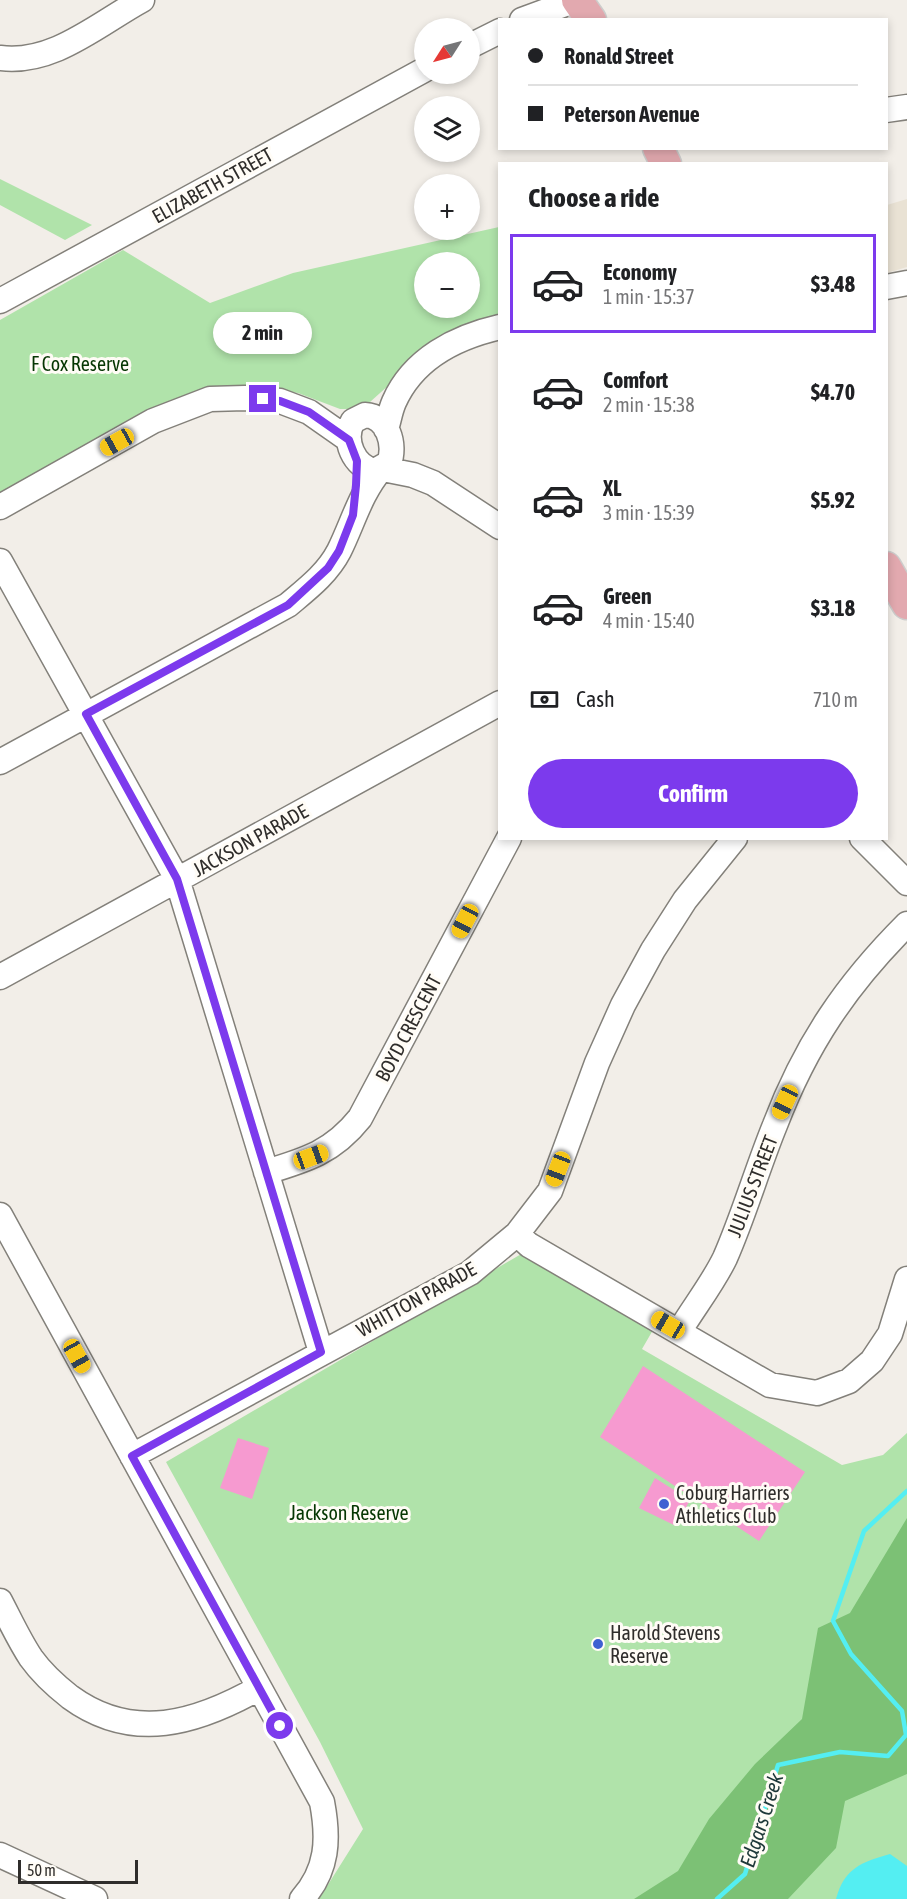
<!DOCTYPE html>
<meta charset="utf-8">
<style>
body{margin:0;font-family:"Asap Condensed",sans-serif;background:#f6f6f6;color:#202124;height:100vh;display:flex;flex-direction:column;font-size:22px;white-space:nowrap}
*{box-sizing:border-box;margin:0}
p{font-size:20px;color:#757577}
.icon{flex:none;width:33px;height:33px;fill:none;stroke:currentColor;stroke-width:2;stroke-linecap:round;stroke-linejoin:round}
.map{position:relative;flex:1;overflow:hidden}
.sheet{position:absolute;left:498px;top:162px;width:390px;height:678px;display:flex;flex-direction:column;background:#fff;border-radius:0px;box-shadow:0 3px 9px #0003}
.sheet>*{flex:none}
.banner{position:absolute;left:498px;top:18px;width:390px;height:132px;border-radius:0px;box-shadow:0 3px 9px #0003;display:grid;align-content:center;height:132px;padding:0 30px;background:#fff}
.needle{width:39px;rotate:234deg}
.buttons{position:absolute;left:414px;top:18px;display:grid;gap:12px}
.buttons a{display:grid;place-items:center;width:66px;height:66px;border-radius:50%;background:#fff;box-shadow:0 3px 9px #0003;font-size:30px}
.scale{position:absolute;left:18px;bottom:15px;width:120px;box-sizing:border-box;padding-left:6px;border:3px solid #2f2d2b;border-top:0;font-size:16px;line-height:21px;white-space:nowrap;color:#2f2d2b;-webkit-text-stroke:4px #fffcf6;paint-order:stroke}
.end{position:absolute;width:27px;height:27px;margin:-14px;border:8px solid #7c3aed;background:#fff;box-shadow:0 0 0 3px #fff}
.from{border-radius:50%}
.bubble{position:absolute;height:42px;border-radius:21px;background:#fff;box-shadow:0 3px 9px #0003;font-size:20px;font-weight:700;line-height:42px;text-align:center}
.car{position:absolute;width:18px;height:36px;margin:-18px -9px;border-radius:8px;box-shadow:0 0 4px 2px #0007;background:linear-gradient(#f5c518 24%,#345 0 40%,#f5c518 0 76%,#345 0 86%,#f5c518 0)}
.banner b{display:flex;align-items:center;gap:21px;height:57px;font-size:22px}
.banner b+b{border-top:2px solid #e0e0e0}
.banner i{width:15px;height:15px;background:#202124}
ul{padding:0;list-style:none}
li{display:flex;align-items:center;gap:18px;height:99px;margin:0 12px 9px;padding:0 18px;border:3px solid transparent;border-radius:0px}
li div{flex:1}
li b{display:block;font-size:22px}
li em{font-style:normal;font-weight:700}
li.selected{border-color:#7c3aed}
li>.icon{width:54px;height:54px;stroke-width:1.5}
h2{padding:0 30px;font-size:27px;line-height:72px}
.pay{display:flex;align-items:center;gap:15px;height:66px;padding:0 30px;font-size:22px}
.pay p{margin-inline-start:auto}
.action{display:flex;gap:12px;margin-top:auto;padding:12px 30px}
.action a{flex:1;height:69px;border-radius:36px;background:#7c3aed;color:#fff;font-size:24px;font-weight:700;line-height:69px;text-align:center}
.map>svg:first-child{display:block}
.built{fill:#e9e2d4}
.green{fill:#b0e3aa;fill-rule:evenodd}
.forest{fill:#7cc175}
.water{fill:#54eef2}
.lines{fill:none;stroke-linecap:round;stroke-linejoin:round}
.stream{stroke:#54eef2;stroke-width:4.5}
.building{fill:#f69ad0}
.minor-casing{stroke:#83807a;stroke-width:27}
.major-casing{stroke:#cdcdcc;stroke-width:33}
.minor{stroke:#fff;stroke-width:24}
.major{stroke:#e2a9af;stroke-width:30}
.route{stroke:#7c3aed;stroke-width:8}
.poi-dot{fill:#3f60d2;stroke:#fffcf6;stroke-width:2}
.labels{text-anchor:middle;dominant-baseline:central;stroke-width:6;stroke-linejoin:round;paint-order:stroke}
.street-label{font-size:20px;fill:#2f2d2b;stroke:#fffcf6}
.park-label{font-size:20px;fill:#053602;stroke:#fffcf6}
.poi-label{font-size:20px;fill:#2f2d2b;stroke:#fffcf6;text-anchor:start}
.water-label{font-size:21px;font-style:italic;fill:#1e3839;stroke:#fffcf6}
</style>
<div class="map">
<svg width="907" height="1899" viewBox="0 0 907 1899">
<rect width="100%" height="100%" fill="#f2eee8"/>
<path class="built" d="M907 199V267L887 273V205Z"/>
<path class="green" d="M0 179 92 225 65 240 0 205Z
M499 227V318L409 367 370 402 353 409H340L298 393 257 387 171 400 7 496H0V320L123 250 210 303 293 273ZM424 262H470V308H424Z
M523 1253 653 1330 642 1349 842 1465 883 1455 907 1433V1899H319L363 1829 320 1742 166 1462Z"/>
<path class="forest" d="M907 1518V1774L845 1801 836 1848 788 1899H634L678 1871 709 1819 755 1764 802 1719 818 1628 850 1613Z"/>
<path class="water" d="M890 1854 907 1866V1899H836C844 1868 862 1862 890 1854Z"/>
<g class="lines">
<path class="stream" d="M717 1899 745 1874 778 1765 840 1752 888 1756 906 1735 902 1711 851 1654 833 1621 864 1531 907 1491"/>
</g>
<path class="building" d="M643 1366 805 1472 759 1541 600 1437Z
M238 1438 269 1448 252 1499 220 1488Z
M655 1478 690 1500 676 1526 639 1508Z"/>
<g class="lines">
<defs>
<path id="minor" d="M522 20 576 0
M470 46 500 31
M0 58C53 65 98 24 142 0
M886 110 907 107
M886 287 907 283
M0 301 424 70
M365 415C388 416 396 445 389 463L375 471C354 467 342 440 353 421Z
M386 429C389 420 390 411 394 402 413 359 456 337 500 327
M383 469 413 475 433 483 500 527
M0 507 153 421 210 399 245 398 280 401 309 412 349 440
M0 561 177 879 321 1352
M0 762 288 605C307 589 327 574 339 551 353 523 360 494 381 469
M862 838 907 883
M0 977 500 703
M266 1172C306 1160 333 1152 360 1118L509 838
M0 1215 322 1802C329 1839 328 1870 302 1899
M517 1234 529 1245 770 1385 817 1393 849 1381 872 1361 890 1334 907 1279
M679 1332C694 1307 713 1283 725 1258 744 1215 757 1169 775 1125 806 1044 846 985 907 924
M132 1456 470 1273 517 1234 550 1191 597 1063 623 1005 653 950 685 900 735 838
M0 1601C10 1620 19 1640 31 1658 41 1672 56 1686 70 1697 133 1743 197 1723 259 1688
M0 1855 95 1899"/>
<path id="major" d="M577 0 591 20
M658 148 666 164
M886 567 907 604"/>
</defs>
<use href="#minor" class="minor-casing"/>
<use href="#major" class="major-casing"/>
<use href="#minor" class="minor"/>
<use href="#major" class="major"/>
</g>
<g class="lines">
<path class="route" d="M263 399 280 401 309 412 349 440 357 461 356 485 353 515 339 551 328 568 288 605 86 714 177 879 321 1352 132 1456 280 1726"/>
</g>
<g class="poi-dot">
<circle cx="664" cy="1504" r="6"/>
<circle cx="598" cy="1644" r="6"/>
</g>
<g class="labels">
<g class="street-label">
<text transform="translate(212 185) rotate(-29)">ELIZABETH STREET</text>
<text transform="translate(250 840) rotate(-29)">JACKSON PARADE</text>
<text transform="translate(408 1028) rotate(-62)">BOYD CRESCENT</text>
<text transform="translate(752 1186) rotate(-69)">JULIUS STREET</text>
<text transform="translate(416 1299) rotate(-29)">WHITTON PARADE</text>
</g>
<g class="park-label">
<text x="80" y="363">F Cox Reserve</text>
<text x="349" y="1512">Jackson Reserve</text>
</g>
<g class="poi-label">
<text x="676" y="1492">Coburg Harriers<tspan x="676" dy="23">Athletics Club</tspan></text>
<text x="610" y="1632">Harold Stevens<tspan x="610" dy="23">Reserve</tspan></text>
</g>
<g class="water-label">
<text transform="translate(761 1820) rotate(-72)">Edgars Creek</text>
</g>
</g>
</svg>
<div class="buttons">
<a><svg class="needle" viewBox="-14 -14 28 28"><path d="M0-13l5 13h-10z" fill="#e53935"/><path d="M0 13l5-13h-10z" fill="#757577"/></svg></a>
<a><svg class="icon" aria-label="layers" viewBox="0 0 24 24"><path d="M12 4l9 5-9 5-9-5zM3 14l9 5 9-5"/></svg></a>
<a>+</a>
<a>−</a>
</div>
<div class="scale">50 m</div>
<i class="end from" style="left:280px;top:1726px"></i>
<i class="end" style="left:263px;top:399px"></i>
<div class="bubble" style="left:213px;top:312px;width:99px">2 min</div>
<i class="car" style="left:117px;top:442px;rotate:241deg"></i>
<i class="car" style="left:465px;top:921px;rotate:208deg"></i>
<i class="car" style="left:785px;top:1102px;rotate:205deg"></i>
<i class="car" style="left:311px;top:1157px;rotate:70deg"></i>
<i class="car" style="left:558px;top:1169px;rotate:201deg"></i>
<i class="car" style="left:668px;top:1325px;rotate:300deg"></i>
<i class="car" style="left:77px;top:1356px;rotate:151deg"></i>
<div class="banner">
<b><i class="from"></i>Ronald Street</b>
<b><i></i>Peterson Avenue</b>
</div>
<section class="sheet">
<h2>Choose a ride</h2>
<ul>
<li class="selected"><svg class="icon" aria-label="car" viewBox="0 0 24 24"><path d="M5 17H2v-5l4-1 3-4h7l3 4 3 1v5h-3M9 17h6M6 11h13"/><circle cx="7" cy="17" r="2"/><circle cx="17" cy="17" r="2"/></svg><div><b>Economy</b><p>1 min · 15:37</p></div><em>$3.48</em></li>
<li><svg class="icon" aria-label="car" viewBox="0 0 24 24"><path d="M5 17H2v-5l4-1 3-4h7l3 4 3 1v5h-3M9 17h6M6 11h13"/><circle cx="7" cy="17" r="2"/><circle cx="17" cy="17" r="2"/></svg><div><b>Comfort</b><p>2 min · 15:38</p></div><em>$4.70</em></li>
<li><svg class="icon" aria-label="car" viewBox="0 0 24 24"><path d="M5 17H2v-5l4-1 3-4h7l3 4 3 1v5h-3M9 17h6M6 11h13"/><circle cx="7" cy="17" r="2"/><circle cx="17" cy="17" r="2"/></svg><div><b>XL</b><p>3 min · 15:39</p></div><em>$5.92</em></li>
<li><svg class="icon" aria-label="car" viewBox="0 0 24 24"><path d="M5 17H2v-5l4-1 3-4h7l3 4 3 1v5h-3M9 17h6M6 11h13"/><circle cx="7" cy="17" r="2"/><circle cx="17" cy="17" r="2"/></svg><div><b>Green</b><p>4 min · 15:40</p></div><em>$3.18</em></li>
</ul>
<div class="pay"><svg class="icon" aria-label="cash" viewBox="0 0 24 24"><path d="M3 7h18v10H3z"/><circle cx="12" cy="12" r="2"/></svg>Cash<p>710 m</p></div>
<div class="action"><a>Confirm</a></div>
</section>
</div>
